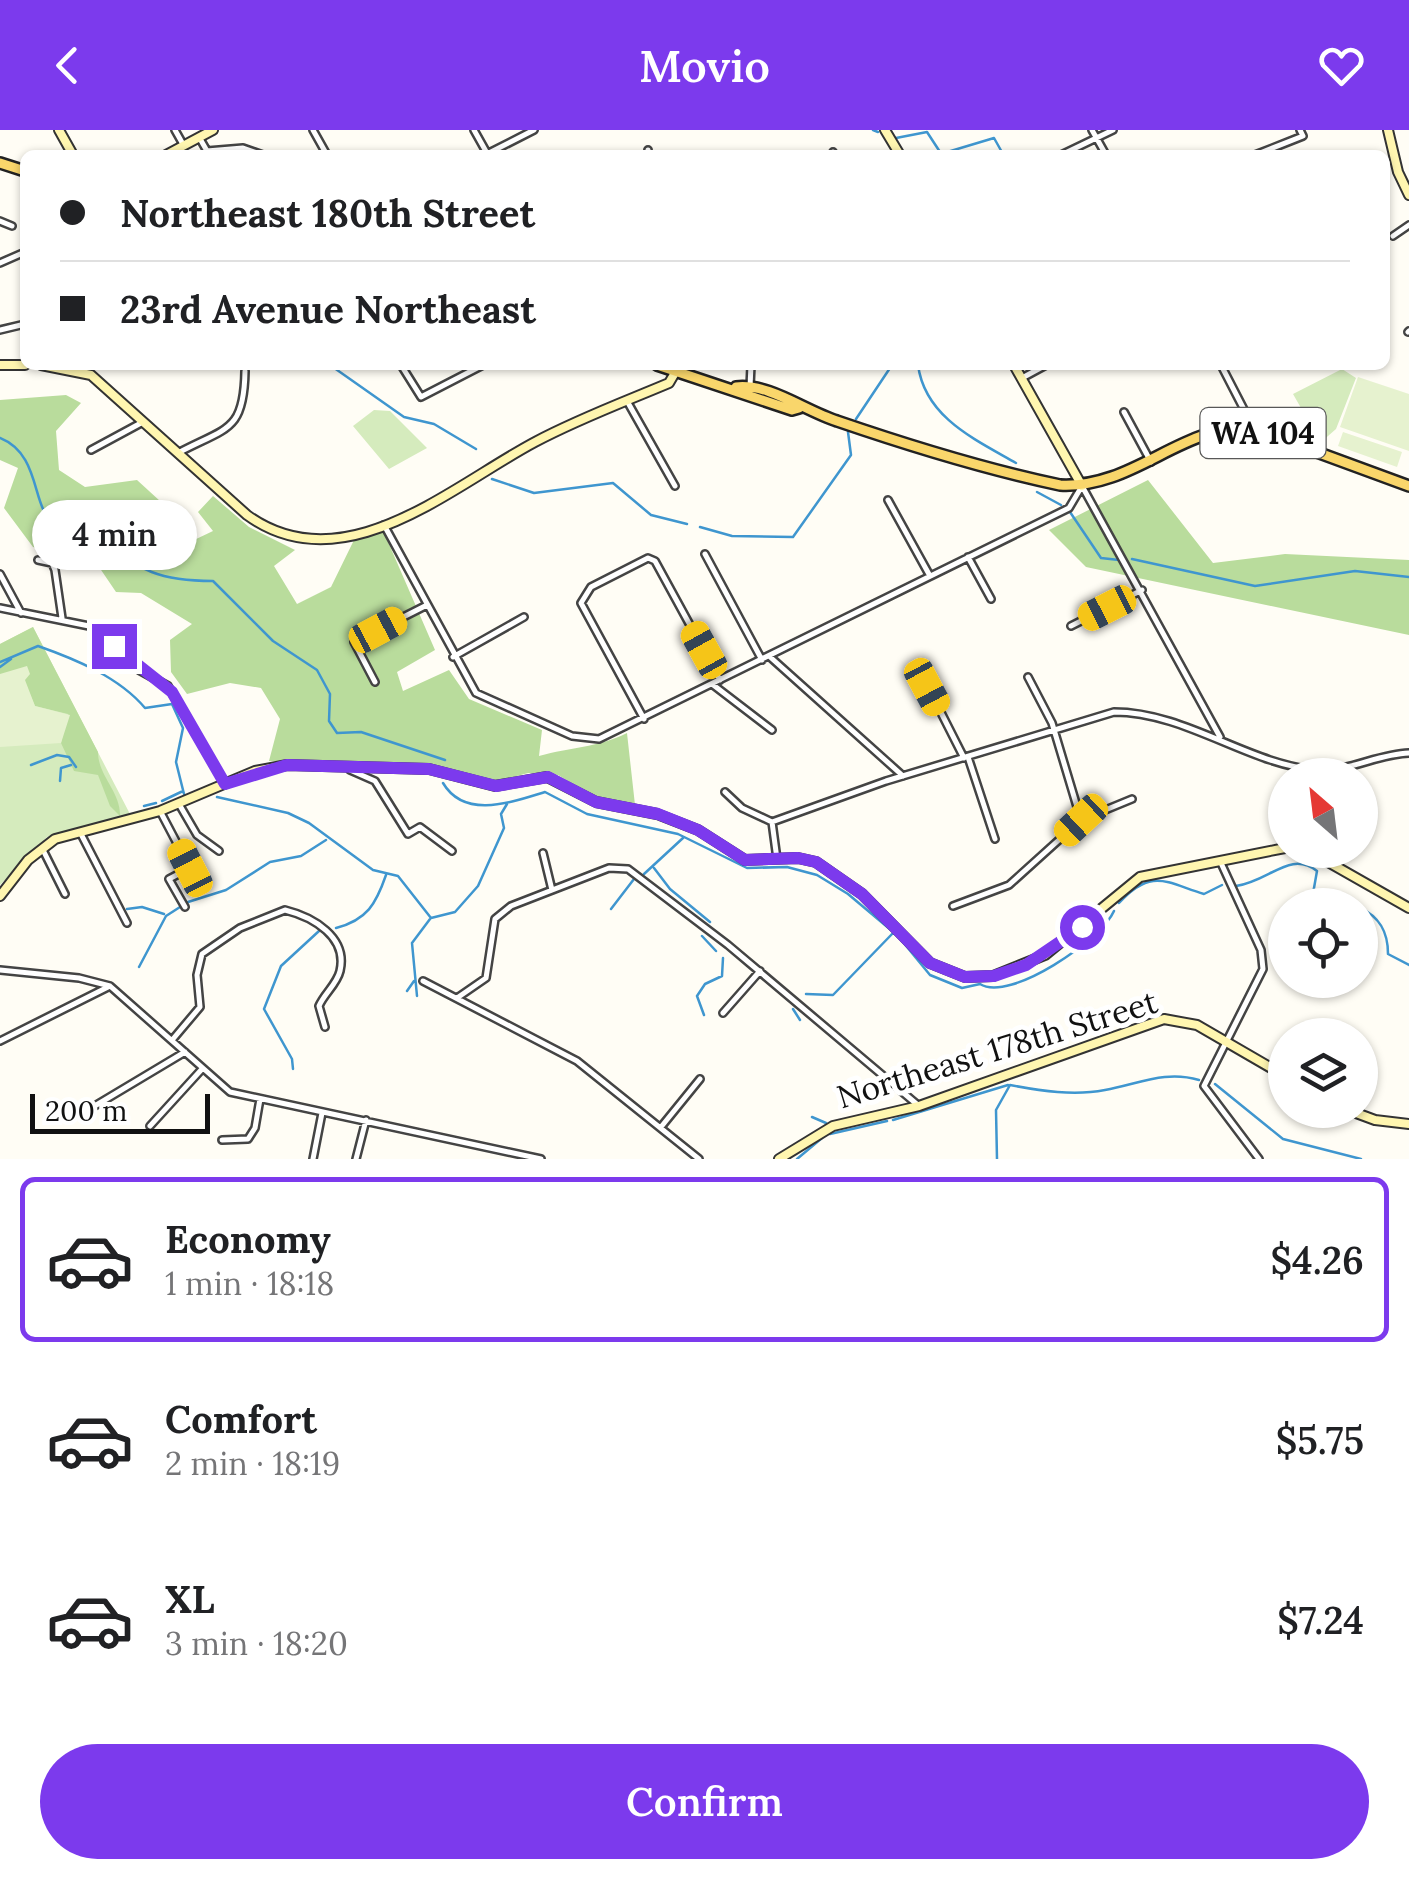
<!DOCTYPE html>
<meta charset="utf-8">
<style>
body{margin:0;font-family:Lora,serif;background:#f2f2f2;color:#202124;height:100vh;display:flex;flex-direction:column;font-size:38px;white-space:nowrap}
*{box-sizing:border-box;margin:0}
p{font-size:32px;color:#757577}
.icon{flex:none;width:55px;height:55px;fill:none;stroke:currentColor;stroke-width:2;stroke-linecap:round;stroke-linejoin:round}
.map{position:relative;height:1029px;overflow:hidden}
.sheet{display:flex;flex-direction:column;background:#fff;flex:1}
.sheet>*{flex:none}
.hud{position:absolute;left:20px;top:20px;width:1370px;height:220px;border-radius:15px;box-shadow:0 2px 8px #0004;display:grid;align-content:center;height:220px;padding:0 40px;background:#fff}
.needle{width:65px;rotate:332deg}
.fabs{position:absolute;left:1268px;top:628px;display:grid;gap:20px}
.fabs a{display:grid;place-items:center;width:110px;height:110px;border-radius:50%;background:#fff;box-shadow:0 2px 8px #0004;font-size:50px}
.scale{position:absolute;left:30px;bottom:25px;width:180px;box-sizing:border-box;padding-left:10px;border:5px solid #111;border-top:0;font-size:28px;line-height:35px;white-space:nowrap;color:#111;-webkit-text-stroke:8px #fff;paint-order:stroke}
.end{position:absolute;width:45px;height:45px;margin:-22px;border:12px solid #7c3aed;background:#fff;box-shadow:0 0 0 5px #fff}
.from{border-radius:50%}
.bubble{position:absolute;height:70px;border-radius:35px;background:#fff;box-shadow:0 2px 8px #0004;font-size:32px;font-weight:600;line-height:70px;text-align:center}
.car{position:absolute;width:30px;height:60px;margin:-30px -15px;border-radius:12px;box-shadow:0 0 8px 2px #0007;background:linear-gradient(#f5c518 24%,#345 0 40%,#f5c518 0 76%,#345 0 86%,#f5c518 0)}
.hud b{display:flex;align-items:center;gap:35px;height:95px;font-size:38px}
.hud b+b{border-top:2px solid #e0e0e0}
.hud i{width:25px;height:25px;background:#202124}
ul{padding:18px 0 0;list-style:none}
li{display:flex;align-items:center;gap:30px;height:165px;margin:0 20px 15px;padding:0 20px;border:5px solid transparent;border-radius:15px}
li div{flex:1}
li b{display:block;font-size:38px}
li em{font-style:normal;font-weight:600}
li.selected{border-color:#7c3aed}
li>.icon{width:90px;height:90px;stroke-width:1.5}
.action{display:flex;gap:20px;margin-top:auto;padding:20px 40px}
.action a{flex:1;height:115px;border-radius:60px;background:#7c3aed;color:#fff;font-size:40px;font-weight:600;line-height:115px;text-align:center}
header{display:flex;justify-content:space-between;align-items:center;height:130px;padding:0 40px;background:#7c3aed;color:#fff;font-size:45px;font-weight:600}
.map>svg:first-child{display:block}
.green{fill:#d5ebbd}
.forest{fill:#b9dc9c}
.pitch{fill:#e6f2cf}
.lines{fill:none;stroke-linecap:round;stroke-linejoin:round}
.stream{stroke:#3f96cf;stroke-width:2.5}
.street-casing{stroke:#444;stroke-width:10}
.secondary-casing{stroke:#333;stroke-width:12}
.primary-casing{stroke:#222;stroke-width:14}
.street{stroke:#fff;stroke-width:5}
.secondary{stroke:#fff6b0;stroke-width:8}
.primary{stroke:#f9d66b;stroke-width:9}
.route{stroke:#7c3aed;stroke-width:12}
.labels{text-anchor:middle;dominant-baseline:central;stroke-width:10;stroke-linejoin:round;paint-order:stroke}
.shield{fill:#fff;stroke:#585858;stroke-width:2.5}
.shield-label{font-size:30px;font-weight:bold;fill:#111}
.street-label{font-size:32px;fill:#111;stroke:#fff}
</style>
<header><svg class="icon" aria-label="back" viewBox="0 0 24 24"><path d="M15 5l-7 7 7 7"/></svg>Movio<svg class="icon" aria-label="heart" viewBox="0 0 24 24"><path d="M12 20l-8-8c-3-5 5-10 8-4 3-6 11-1 8 4z"/></svg></header>
<div class="map">
<svg width="1409" height="1029" viewBox="0 0 1409 1029">
<rect width="100%" height="100%" fill="#fffdf5"/>
<path class="green" d="M1342 239 1356 248 1336 299 1320 313 1279 300 1305 285 1293 264Z
M374 280 390 281 427 318 389 339 353 296Z
M33 497 130 684 47 707 0 755V514Z"/>
<path class="forest" d="M66 265 81 273 56 301 59 340 85 357 137 350 172 382 157 395 171 421 213 401 198 382 213 366 249 397 295 420 274 436 297 474 331 457 354 410 382 398 435 520 397 542 403 561 449 540 469 569 542 600 539 626C571 617 596 618 627 603L635 675 593 666 558 645 528 643 495 652 425 634 269 631 280 589 261 558 230 553 187 564 171 542 170 510 192 494 141 463 116 462 97 434 33 417 4 378 18 338 0 330V270Z
M1148 350 1213 433 1285 424 1409 430V505L1086 437 1049 400Z
M33 497 98 622C98 646 121 662 120 686L110 676 98 645 74 641 61 613 68 584 35 576 24 550 0 544V514Z"/>
<path class="pitch" d="M1358 247 1409 264V321L1340 297Z
M1343 302 1402 322 1397 337 1338 316Z
M27 536 30 544 25 550 35 576 70 585 61 613 0 617V544Z"/>
<g class="lines">
<path class="stream" d="M873 0 878 2
M896 8 927 2 942 25
M78 22 82 25
M944 23 994 8 1003 24
M330 235 404 287 434 294 476 319
M918 235C925 287 974 309 1016 333
M856 289 892 235
M0 308C45 326 29 387 60 396 75 400 94 399 109 400 127 444 170 451 213 451L273 511 317 540 330 564 329 591 337 603 361 602 445 630
M492 349 534 363 613 353 651 385 687 394
M1037 362 1061 375
M1070 382 1101 428 1119 430
M700 397 732 406 793 407 851 325 848 302
M1132 429 1255 456 1355 441 1409 447
M0 532 38 516C75 529 119 547 145 578L172 574 183 598 176 632 184 664
M0 537 11 529
M31 635 57 625 69 627 76 637
M60 651 61 638 71 635
M443 653C465 690 512 672 545 662L587 684 678 704 747 738 787 737 817 745 848 764 898 806 930 845 962 858 980 854C1010 873 1102 809 1114 781
M217 667 288 683 309 693 373 740 398 746 431 788 455 782 478 756 504 698 501 684 507 674
M162 671 183 661
M144 676 156 673
M654 738 670 759 710 792
M644 744 683 708
M1236 756C1270 751 1290 720 1317 741L1311 775
M188 772 226 760 270 732 301 726 326 710
M1119 773C1152 737 1167 753 1204 764L1222 755
M1323 775H1326
M1360 778C1380 787 1388 802 1388 824L1409 835
M127 779 142 777 164 784
M611 779 634 749
M336 798C367 790 376 774 386 745
M702 806 716 821
M139 837 166 786 180 777
M407 861 414 851
M806 864 833 865 893 803
M417 866 412 813 430 789
M793 879 800 890
M704 885 697 866 705 854 722 846 723 828
M293 939 292 929 264 879 281 836 319 801
M1215 954 1283 1009 1361 1029
M812 987 826 993
M893 990 1008 955
M830 1004 887 991
M797 1029 822 1008
M997 1029 996 980 1010 955C1041 961 1074 966 1105 960 1139 954 1165 940 1199 950"/>
<defs>
<path id="street" d="M175 0 184 16
M313 0 327 25
M474 0 488 25
M1092 0 1106 25
M199 7 207 21 243 18 263 25
M485 25 534 0
M648 25V20
M833 25V22
M1061 25 1113 0
M1255 25 1303 6 1300 0
M0 91 12 96
M1393 106 1409 95
M0 133 25 122
M0 200 25 194
M1408 202 1409 201
M401 235 421 267 483 235
M1221 235 1253 297
M1022 248 1046 235
M750 257 751 235
M627 271 675 356
M1124 282 1151 332
M91 320 141 293
M178 323C227 297 244 302 245 241
M1082 356 1220 607
M888 370 930 446
M384 395 476 563 572 606 599 609 1069 378 1082 356
M705 424 762 530
M968 427 991 469
M38 430 52 433 55 440 62 488
M0 444 21 483
M0 478 89 496 139 540 168 556 225 654
M1071 496 1142 460
M769 526 903 646
M453 527 524 487
M922 545 964 628
M1028 547 1052 593 1081 690
M375 552 354 512 427 475
M712 554 772 600
M644 589 581 473 591 457 648 428 655 431 720 550
M968 627 995 709
M350 640 375 651 408 704 420 697 452 721
M725 662 742 678 772 692
M179 674 197 705 219 721
M160 681 190 738 169 749 185 777
M772 692 886 651 1114 582C1186 582 1249 635 1317 640 1349 642 1377 624 1409 623
M772 692 777 729
M81 704 127 793
M43 720 65 764
M543 723 552 760
M1221 733 1261 820 1263 839 1204 956 1259 1029
M953 776 1009 755 1081 690 1132 669
M0 840 79 848 110 856 230 962 541 1029
M423 851 577 931 699 1029
M457 868 486 848 495 789 511 776 609 738 628 739 728 815 919 976
M723 883 760 841
M173 909 200 877 197 845 202 824 240 798 285 780C313 787 348 807 340 841 337 854 324 864 319 876L325 897
M0 911 110 856
M93 977 185 922
M150 996 202 939
M661 997 700 949
M222 1010 248 1009 255 998 260 969
M313 1029 322 983
M356 1029 366 990"/>
<path id="secondary" d="M59 0 73 25
M885 0 900 25
M1388 0 1398 42 1409 65
M166 25 213 0
M0 235H25
M41 235 91 245 247 385C343 455 452 356 535 312 578 289 624 272 669 253L676 241
M1014 235 1082 356
M1307 720 1409 778
M0 766 28 730 55 709 160 681 255 641 287 635 429 639 495 656 547 647 596 672 657 684 698 700 745 730 798 728 816 732 862 764 930 833 965 847 993 846 1045 825 1140 747 1285 718
M1348 980 1375 990 1409 994
M779 1029 833 996 919 976 1164 889 1197 895 1285 946"/>
<path id="primary" d="M0 33 25 41
M657 235 792 280 799 278
M736 257C769 253 805 281 837 291 910 316 984 339 1060 355 1135 359 1184 291 1254 299L1409 356"/>
</defs>
<use href="#street" class="street-casing"/>
<use href="#secondary" class="secondary-casing"/>
<use href="#primary" class="primary-casing"/>
<use href="#street" class="street"/>
<use href="#secondary" class="secondary"/>
<use href="#primary" class="primary"/>
</g>
<g class="lines">
<path class="route" d="M114 516 172 562 225 654 287 635 429 639 496 656 548 647 596 672 658 684 698 700 745 730 798 728 816 732 862 764 930 833 965 847 994 846 1026 835 1082 797"/>
</g>
<g class="labels">
<rect class="shield" x="1200.5" y="278" width="125" height="50" rx="8"/>
<g class="shield-label">
<text x="1263" y="303">WA 104</text>
</g>
<g class="street-label">
<text transform="translate(997 919) rotate(-17)">Northeast 178th Street</text>
</g>
</g>
</svg>
<div class="fabs">
<a><svg class="needle" viewBox="-14 -14 28 28"><path d="M0-13l5 13h-10z" fill="#e53935"/><path d="M0 13l5-13h-10z" fill="#757577"/></svg></a>
<a><svg class="icon" aria-label="locate" viewBox="0 0 24 24"><circle cx="12" cy="12" r="6"/><path d="M12 2v4M12 18v4M2 12h4M18 12h4"/></svg></a>
<a><svg class="icon" aria-label="layers" viewBox="0 0 24 24"><path d="M12 4l9 5-9 5-9-5zM3 14l9 5 9-5"/></svg></a>
</div>
<div class="scale">200 m</div>
<i class="end from" style="left:1082px;top:797px"></i>
<i class="end" style="left:114px;top:516px"></i>
<div class="bubble" style="left:32px;top:370px;width:165px">4 min</div>
<i class="car" style="left:1107px;top:478px;rotate:243deg"></i>
<i class="car" style="left:378px;top:500px;rotate:62deg"></i>
<i class="car" style="left:704px;top:520px;rotate:331deg"></i>
<i class="car" style="left:927px;top:557px;rotate:152deg"></i>
<i class="car" style="left:1081px;top:690px;rotate:227deg"></i>
<i class="car" style="left:190px;top:738px;rotate:333deg"></i>
<div class="hud">
<b><i class="from"></i>Northeast 180th Street</b>
<b><i></i>23rd Avenue Northeast</b>
</div>
</div>
<section class="sheet">
<ul>
<li class="selected"><svg class="icon" aria-label="car" viewBox="0 0 24 24"><path d="M5 17H2v-5l4-1 3-4h7l3 4 3 1v5h-3M9 17h6M6 11h13"/><circle cx="7" cy="17" r="2"/><circle cx="17" cy="17" r="2"/></svg><div><b>Economy</b><p>1 min · 18:18</p></div><em>$4.26</em></li>
<li><svg class="icon" aria-label="car" viewBox="0 0 24 24"><path d="M5 17H2v-5l4-1 3-4h7l3 4 3 1v5h-3M9 17h6M6 11h13"/><circle cx="7" cy="17" r="2"/><circle cx="17" cy="17" r="2"/></svg><div><b>Comfort</b><p>2 min · 18:19</p></div><em>$5.75</em></li>
<li><svg class="icon" aria-label="car" viewBox="0 0 24 24"><path d="M5 17H2v-5l4-1 3-4h7l3 4 3 1v5h-3M9 17h6M6 11h13"/><circle cx="7" cy="17" r="2"/><circle cx="17" cy="17" r="2"/></svg><div><b>XL</b><p>3 min · 18:20</p></div><em>$7.24</em></li>
</ul>
<div class="action"><a>Confirm</a></div>
</section>
